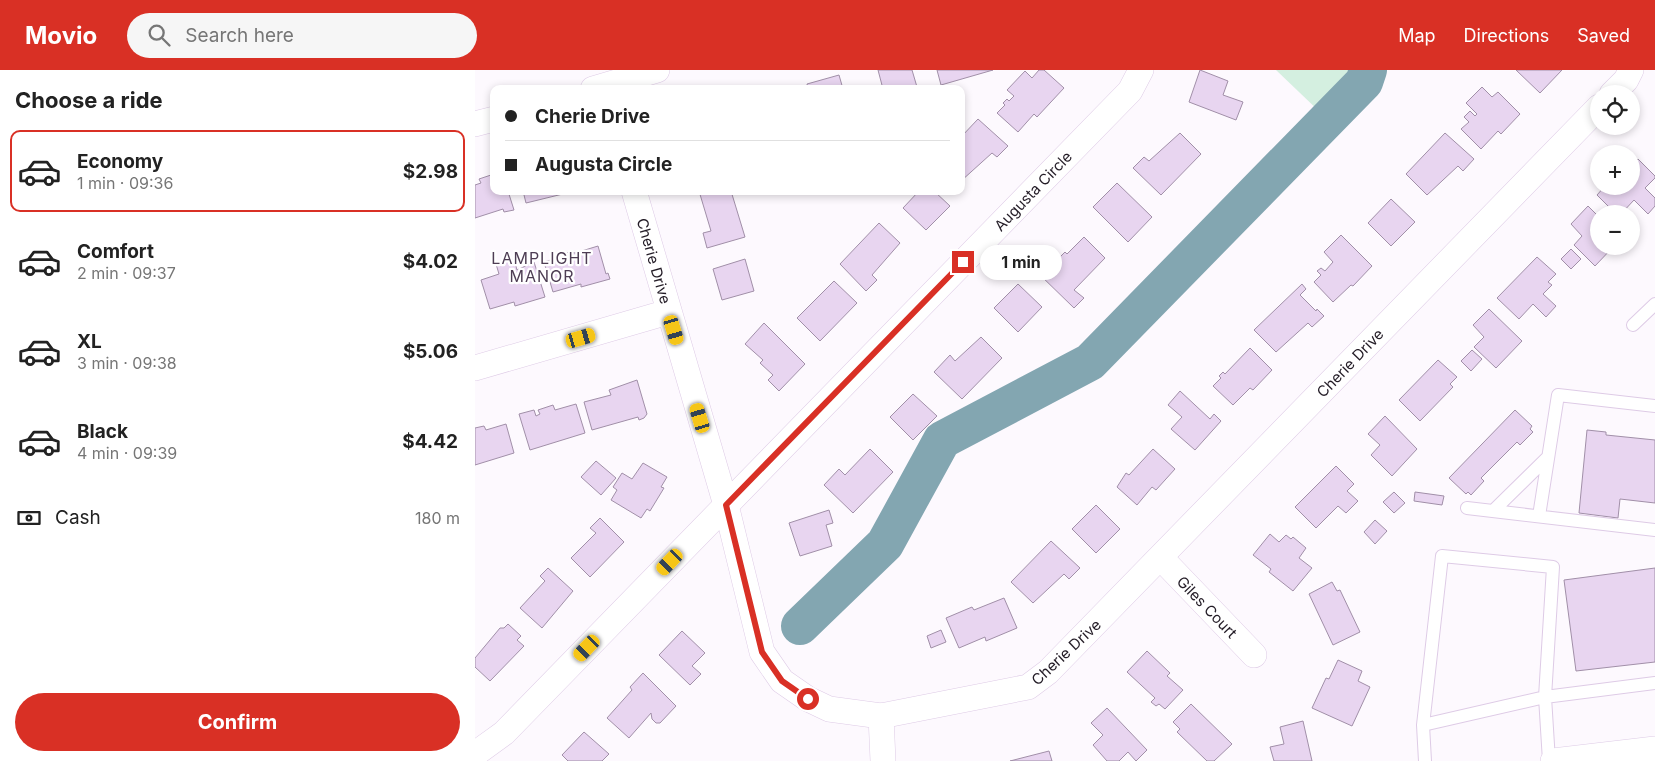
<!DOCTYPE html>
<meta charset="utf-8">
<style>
body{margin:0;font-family:Inter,sans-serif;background:#f6f6f6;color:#222;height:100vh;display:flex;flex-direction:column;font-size:19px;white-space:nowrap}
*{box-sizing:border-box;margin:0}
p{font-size:16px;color:#767676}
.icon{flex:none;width:28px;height:28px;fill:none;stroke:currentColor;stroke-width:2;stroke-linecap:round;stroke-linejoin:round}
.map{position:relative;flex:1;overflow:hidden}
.sheet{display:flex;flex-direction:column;background:#fff;width:475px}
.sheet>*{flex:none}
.hud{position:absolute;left:15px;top:15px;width:475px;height:110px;border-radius:10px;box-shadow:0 2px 8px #0003;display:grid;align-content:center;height:110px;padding:0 15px;background:#fff}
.controls{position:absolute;left:1115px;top:15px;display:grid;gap:10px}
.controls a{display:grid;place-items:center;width:50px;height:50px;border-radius:50%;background:#fff;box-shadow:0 2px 8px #0003;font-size:25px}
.end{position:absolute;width:22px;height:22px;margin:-11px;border:6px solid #d93025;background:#fff;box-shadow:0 0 0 2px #fff}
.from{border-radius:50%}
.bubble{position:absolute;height:35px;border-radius:18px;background:#fff;box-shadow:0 2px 8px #0003;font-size:16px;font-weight:700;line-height:35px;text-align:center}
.car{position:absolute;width:15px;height:30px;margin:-15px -8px;border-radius:6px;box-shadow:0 0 4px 1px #0007;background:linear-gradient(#f5c518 24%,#345 0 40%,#f5c518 0 76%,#345 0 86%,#f5c518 0)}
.hud b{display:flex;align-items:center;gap:18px;height:48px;font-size:19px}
.hud b+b{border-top:1px solid #e0e0e0}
.hud i{width:12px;height:12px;background:#222}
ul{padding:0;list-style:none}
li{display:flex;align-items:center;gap:15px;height:82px;margin:0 10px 8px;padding:0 5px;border:2px solid transparent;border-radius:10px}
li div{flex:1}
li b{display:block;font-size:19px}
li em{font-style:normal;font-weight:700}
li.on{border-color:#d93025}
li>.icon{width:45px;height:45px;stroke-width:1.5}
h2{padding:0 15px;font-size:22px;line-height:60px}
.pay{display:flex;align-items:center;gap:12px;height:55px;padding:0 15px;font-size:19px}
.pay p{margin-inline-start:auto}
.primary-button{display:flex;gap:10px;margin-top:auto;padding:10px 15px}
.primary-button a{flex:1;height:58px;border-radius:30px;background:#d93025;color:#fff;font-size:20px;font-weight:700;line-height:58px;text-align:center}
header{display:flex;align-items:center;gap:30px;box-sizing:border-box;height:70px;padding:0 25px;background:#d93025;color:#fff}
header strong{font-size:24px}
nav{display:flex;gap:28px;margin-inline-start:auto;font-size:18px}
.search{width:350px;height:45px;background:#f6f6f6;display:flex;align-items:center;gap:12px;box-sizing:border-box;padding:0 18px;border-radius:28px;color:#767676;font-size:19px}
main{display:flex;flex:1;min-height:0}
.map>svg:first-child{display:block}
.green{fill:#d4efe0}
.water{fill:#83a6b1}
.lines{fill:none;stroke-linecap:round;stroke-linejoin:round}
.river{stroke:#83a6b1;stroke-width:38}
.building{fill:#e8d5f0;stroke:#a18fa8}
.service-casing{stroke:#decbe6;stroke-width:14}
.minor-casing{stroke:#decbe6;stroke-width:26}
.service{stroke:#fff;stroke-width:12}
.minor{stroke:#fff;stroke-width:25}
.route{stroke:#d93025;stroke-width:6}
.labels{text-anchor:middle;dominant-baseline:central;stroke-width:4.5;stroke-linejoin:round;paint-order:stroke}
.street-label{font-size:15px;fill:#231c26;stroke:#fff}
.neighbourhood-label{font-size:16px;letter-spacing:1px;fill:#4e3e54;stroke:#fff}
</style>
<header>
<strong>Movio</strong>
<div class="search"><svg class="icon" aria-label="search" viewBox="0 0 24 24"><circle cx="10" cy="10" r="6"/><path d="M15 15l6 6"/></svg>Search here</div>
<nav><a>Map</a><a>Directions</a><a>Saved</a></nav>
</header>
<main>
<section class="sheet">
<h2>Choose a ride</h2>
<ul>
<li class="on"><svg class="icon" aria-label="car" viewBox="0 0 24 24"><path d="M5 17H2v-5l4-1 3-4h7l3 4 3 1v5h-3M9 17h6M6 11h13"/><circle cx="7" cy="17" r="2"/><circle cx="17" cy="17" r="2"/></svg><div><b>Economy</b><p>1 min · 09:36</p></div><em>$2.98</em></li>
<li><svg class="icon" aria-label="car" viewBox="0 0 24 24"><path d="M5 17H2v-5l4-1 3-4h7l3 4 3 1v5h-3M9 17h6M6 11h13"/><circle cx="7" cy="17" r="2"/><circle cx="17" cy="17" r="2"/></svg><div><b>Comfort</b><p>2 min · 09:37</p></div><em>$4.02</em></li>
<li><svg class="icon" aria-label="car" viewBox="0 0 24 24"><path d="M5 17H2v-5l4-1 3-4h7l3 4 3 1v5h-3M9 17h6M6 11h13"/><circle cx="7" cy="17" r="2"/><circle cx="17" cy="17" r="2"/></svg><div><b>XL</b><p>3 min · 09:38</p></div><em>$5.06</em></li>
<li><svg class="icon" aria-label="car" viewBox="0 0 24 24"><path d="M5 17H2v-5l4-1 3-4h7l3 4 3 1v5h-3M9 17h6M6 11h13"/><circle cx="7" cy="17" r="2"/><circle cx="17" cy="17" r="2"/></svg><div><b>Black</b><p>4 min · 09:39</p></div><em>$4.42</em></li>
</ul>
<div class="pay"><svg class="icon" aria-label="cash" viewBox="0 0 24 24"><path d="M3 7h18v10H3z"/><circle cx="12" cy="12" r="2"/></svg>Cash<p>180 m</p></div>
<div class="primary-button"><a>Confirm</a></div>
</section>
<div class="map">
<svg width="1180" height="691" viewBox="0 0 1180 691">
<rect width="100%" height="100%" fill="#fdf9fe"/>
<path class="green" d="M801 0H877L847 44Z"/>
<path class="water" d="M892 0H912L906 15 889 12Z"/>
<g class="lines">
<path class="river" d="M325 556 410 474 467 370 615 292 889 12 893 0"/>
</g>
<path class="building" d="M403 0H437L442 17 434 19H408Z
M462 0H518L466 15Z
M564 0H569L589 18 562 47 559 44 543 62 522 43 530 35 528 33 532 29 534 31 539 26 532 20 550 1 557 8Z
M725 0 753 11 748 25 768 32 761 50 714 32Z
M1041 0H1087L1065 23Z
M364 5 368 19H333L332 14Z
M1007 17 1017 27 1023 22 1045 44 1026 64 1023 61 1006 79 986 59 994 52 989 47 995 41 1000 46 1002 44 991 33Z
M503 49 533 76 522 87 517 83 486 111V67Z
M705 63 726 84 686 125 658 98 669 87 674 91Z
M970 63 999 89 988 101 983 96 952 125 931 104Z
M1163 89 1180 106V108L1170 118 1180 128V136L1173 144 1159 130 1146 144H1141L1122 125 1130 116H1156V96Z
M19 104V121H33L39 140 29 142 28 139 0 148V115L6 113 4 109Z
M642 113 677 147 653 172 618 137Z
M48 121H100L51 133Z
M224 121H256L270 167 232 178 228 163 236 161Z
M444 121H459L475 136 451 160 428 138Z
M916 129 940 152 916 176 893 153Z
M1113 136 1124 147V176H1139L1120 196 1099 175 1107 166 1096 154Z
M404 153 425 173 397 205 402 210 391 221 365 194Z
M866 165 897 196 878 216 876 215 858 232 839 212 846 205 842 201 846 198 850 201 858 192 849 182Z
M609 167 630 188 599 220 609 228 599 238 562 202 573 191 577 195 590 182 592 184Z
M123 176 131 204 133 203 135 209 106 217V214L78 222 69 192 89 186 93 182 100 183Z
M1096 179 1106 189 1096 199 1086 189Z
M1062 187 1081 204 1073 212 1077 215 1068 224 1081 236 1071 247 1058 234 1044 249 1022 228Z
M39 189 42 200 59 192 70 227 40 236 39 232 15 239 6 210 24 204 21 194Z
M270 189 279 221 247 230 238 199Z
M359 211 382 233 345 271 322 248Z
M543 214 567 237 543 262 519 238Z
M827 214 831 219 825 225 841 241 842 239 849 246 837 257 833 253 801 282 779 260Z
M1014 239 1047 271 1021 298 999 277 1009 267 998 255Z
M289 253 330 294 304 321 293 310 298 305 285 293 288 290 270 274Z
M506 267 527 288 487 329 459 302 475 285 480 291Z
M775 278 797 300 778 320 775 318 758 335 738 316 746 308 744 306 748 302 750 304Z
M997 280 1007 289 996 301 986 291Z
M963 290 982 307 975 314 978 317 945 351 924 330Z
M162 310 172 344 169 348 164 350 163 347 117 360 109 332 136 325 134 320Z
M705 321 735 349 739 344 746 351 720 380 696 359 707 347 693 335Z
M438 324 462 346 438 370 415 347Z
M101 334 110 363 55 380 44 344 59 340 61 346 65 344 63 340 78 335 80 340Z
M1040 340 1057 356 1055 359 1058 362 1045 375 1042 372 1006 408 1009 411 996 425 993 422 991 424 974 408Z
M910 346 942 379 917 406 896 385 905 375 893 364Z
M31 354 39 383 0 395V358L9 356 11 360Z
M1112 360 1131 362V365L1180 370V433L1145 429 1143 448 1104 443Z
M395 379 418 402 378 443 349 415 364 399 370 405Z
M678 379 700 399 681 420 677 417 662 435 642 417 651 403 654 405Z
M121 391 141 408 126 425 106 407Z
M168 393 192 407 186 417 189 418 175 441 172 439 166 448 136 430 142 420 138 417 147 403 157 409Z
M861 396 879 414 872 421 883 431 871 443 863 436 841 458 820 437Z
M919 422 930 433 919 443 908 432Z
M940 422 969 426 967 435 939 431Z
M621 435 645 459 621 483 597 459Z
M354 440 358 453 351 455 357 476 325 486 314 453Z
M125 448 149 472 115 507 96 488 121 463 115 458Z
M900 450 912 461 900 474 889 462Z
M795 464 804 472 811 465 816 469 818 467 831 478 824 488 837 498 818 521 794 502 796 499 778 485Z
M576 471 605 498 594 509 589 504 558 533 536 512Z
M73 498 98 521 67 558 45 538 70 511 65 506Z
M1180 498V592L1101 601 1089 510Z
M857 512 862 521 865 520 885 562 858 575 834 524Z
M529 528 542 558 511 571 510 567 484 578 471 548 497 537 499 540Z
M33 554 46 566 42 570 49 576 15 611 0 597V588L25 558H29Z
M466 560 471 572 456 578 452 566Z
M207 561 230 583 217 596 226 604 215 615 184 585Z
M672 581 695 603 692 606 708 620 690 639 684 634 681 636 676 632 680 628 652 602Z
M863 590 887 601 883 611 895 617 877 656 837 638 851 608 854 609Z
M168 603 201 636 185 653H181L177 649 176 643 154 668 132 648 157 620 155 617Z
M716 634 757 674 739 691H732L702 662 705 659 698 652Z
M632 638 672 680 661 691 653 682 644 691H632L618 675 628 665 616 653Z
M828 651 837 691H799L795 677 809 674 805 657Z
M109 662 134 684 127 691H93L87 685Z
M574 681 577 691H535Z"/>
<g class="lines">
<defs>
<path id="service" d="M1158 255 1180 234
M992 438 1180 460
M1018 441 1072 388
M1064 446 1083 325 1180 336
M948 655 950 691
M1074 691 1070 627 1078 497 967 486 948 655 1070 627 1180 613"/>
<path id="minor" d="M118 19 182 0
M1137 24 1151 10 1156 0
M0 54 19 49
M159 121 251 435 287 582 307 611 333 629 354 639 406 646 553 617 573 602 1124 37
M0 298 193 242
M686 488 779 585
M406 646 408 691
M0 684 29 663 655 21 666 0
M1078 691 1180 679"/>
</defs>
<use href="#service" class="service-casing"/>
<use href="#minor" class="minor-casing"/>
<use href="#service" class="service"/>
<use href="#minor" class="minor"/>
</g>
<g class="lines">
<path class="route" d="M333 629 307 611 287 582 251 435 488 192"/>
</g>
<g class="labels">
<g class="street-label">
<text transform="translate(558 121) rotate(-46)">Augusta Circle</text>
<text transform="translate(179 191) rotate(74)">Cherie Drive</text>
<text transform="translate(875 293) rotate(-46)">Cherie Drive</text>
<text transform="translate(732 537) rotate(46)">Giles Court</text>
<text transform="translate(591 582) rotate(-43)">Cherie Drive</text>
</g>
<g class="neighbourhood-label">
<text x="67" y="188">LAMPLIGHT<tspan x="67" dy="18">MANOR</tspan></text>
</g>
</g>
</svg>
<div class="controls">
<a><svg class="icon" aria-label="locate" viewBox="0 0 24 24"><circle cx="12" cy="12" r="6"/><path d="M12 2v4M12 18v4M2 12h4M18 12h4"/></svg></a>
<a>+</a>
<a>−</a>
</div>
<i class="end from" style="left:333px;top:629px"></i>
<i class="end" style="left:488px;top:192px"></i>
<div class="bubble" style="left:505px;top:175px;width:82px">1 min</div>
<i class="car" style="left:199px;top:260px;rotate:163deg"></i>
<i class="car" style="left:106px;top:268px;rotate:74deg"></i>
<i class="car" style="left:225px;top:348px;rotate:343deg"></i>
<i class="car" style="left:195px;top:492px;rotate:224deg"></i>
<i class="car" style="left:112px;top:578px;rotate:224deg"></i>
<div class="hud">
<b><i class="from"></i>Cherie Drive</b>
<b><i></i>Augusta Circle</b>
</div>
</div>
</main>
